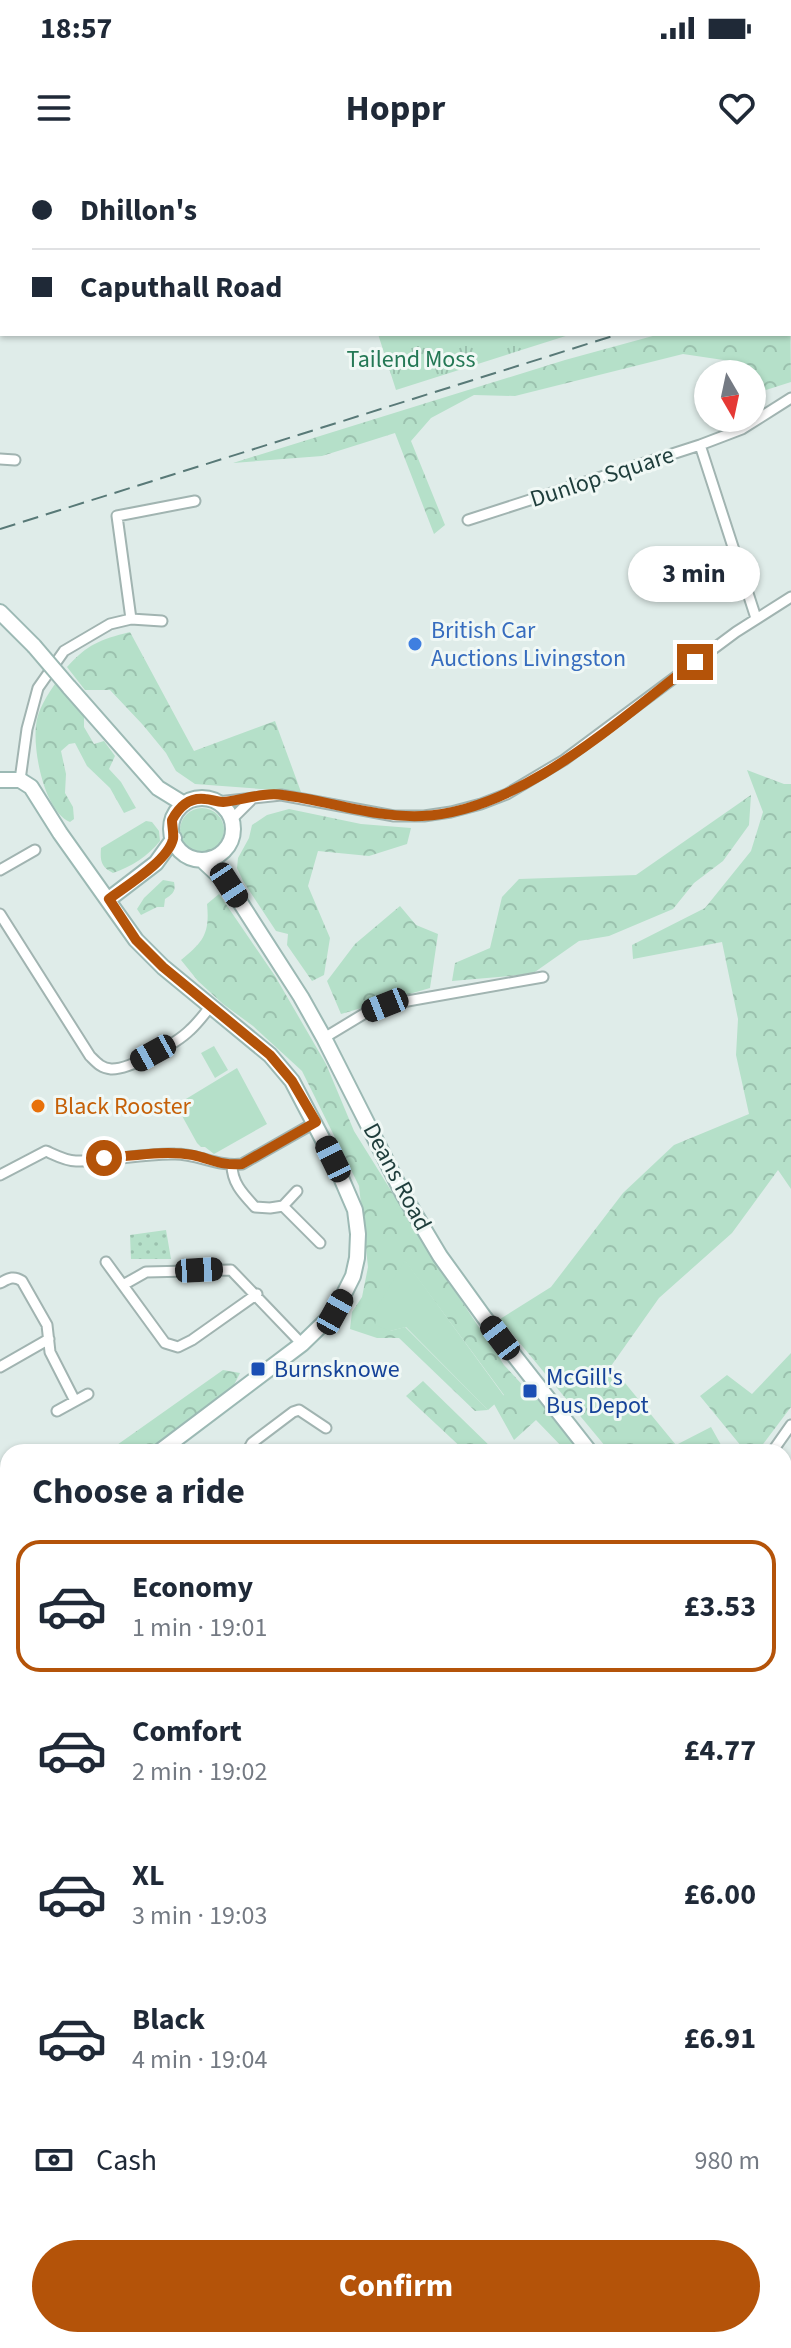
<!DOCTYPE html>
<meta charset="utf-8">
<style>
body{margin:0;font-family:"Source Sans 3",sans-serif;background:#f6f6f7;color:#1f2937;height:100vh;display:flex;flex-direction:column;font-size:30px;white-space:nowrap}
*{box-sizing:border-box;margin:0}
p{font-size:26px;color:#747a83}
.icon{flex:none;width:44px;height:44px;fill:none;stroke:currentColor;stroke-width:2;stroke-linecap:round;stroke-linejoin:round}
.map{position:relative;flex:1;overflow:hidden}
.panel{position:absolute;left:0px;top:1284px;width:792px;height:904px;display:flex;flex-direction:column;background:#fff;border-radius:24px 24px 0 0;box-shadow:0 2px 6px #0004}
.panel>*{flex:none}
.banner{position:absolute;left:0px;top:0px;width:792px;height:176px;box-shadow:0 2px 6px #0004;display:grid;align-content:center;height:176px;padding:0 32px;background:#fff}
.needle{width:52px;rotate:171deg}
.controls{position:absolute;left:694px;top:200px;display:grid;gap:16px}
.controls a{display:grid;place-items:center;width:72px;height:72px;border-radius:50%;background:#fff;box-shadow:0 2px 6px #0004;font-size:40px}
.end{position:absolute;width:36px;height:36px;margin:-18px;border:10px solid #b45309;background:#fff;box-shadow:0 0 0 4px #fff}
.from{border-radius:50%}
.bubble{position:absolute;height:56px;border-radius:28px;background:#fff;box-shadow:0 2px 6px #0004;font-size:26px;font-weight:700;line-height:56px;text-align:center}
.car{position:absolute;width:24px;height:48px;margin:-24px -12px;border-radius:10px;box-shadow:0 0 6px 2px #0007;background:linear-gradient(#222 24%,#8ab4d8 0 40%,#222 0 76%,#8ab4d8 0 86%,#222 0)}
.banner b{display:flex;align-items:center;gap:28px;height:76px;font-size:30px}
.banner b+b{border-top:2px solid #e0e1e3}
.banner i{width:20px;height:20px;background:#1f2937}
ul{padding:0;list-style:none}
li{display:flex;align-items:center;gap:24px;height:132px;margin:0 16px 12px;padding:0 16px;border:4px solid transparent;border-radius:24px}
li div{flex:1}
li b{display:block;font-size:30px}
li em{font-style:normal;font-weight:700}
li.current{border-color:#b45309}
li>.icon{width:72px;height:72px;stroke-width:1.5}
h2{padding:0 32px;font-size:36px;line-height:96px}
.pay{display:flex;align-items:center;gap:20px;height:88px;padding:0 32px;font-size:30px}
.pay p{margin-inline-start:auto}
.button{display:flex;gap:16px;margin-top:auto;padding:16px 32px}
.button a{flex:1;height:92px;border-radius:48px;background:#b45309;color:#fff;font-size:32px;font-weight:700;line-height:92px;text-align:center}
.status{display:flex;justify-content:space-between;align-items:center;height:56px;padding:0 40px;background:#fff;direction:ltr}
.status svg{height:22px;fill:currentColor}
header{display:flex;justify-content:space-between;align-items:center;height:104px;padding:0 32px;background:#fff;font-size:36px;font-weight:700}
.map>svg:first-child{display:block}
.grass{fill:url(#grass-dots)}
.forest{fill:url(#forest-crowns)}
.park{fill:url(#park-tufts)}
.garden{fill:#b5e0c9}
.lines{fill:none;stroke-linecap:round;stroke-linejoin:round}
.stream{stroke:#81b9d7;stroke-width:2}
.street-casing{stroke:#a1b4b1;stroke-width:13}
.secondary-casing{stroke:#9cb9b4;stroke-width:18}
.primary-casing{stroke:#c0c9c8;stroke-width:18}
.highway-casing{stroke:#c0c9c8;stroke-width:22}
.street{stroke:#fff;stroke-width:9}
.secondary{stroke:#fff;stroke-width:14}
.primary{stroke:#5fa6a1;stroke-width:14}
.highway{stroke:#276c6b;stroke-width:18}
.rail{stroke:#587977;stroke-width:2;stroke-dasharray:16 8;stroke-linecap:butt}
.secondary-bridge-casing{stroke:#9cb9b4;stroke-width:18;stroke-linecap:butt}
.secondary-bridge{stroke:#fff;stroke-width:14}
.route{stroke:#b45309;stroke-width:10}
.shop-dot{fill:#3f7fe0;stroke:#f0f8f5;stroke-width:3}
.food-dot{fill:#e8710a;stroke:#f0f8f5;stroke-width:3}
.transit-dot{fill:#1a4fb4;stroke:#f0f8f5;stroke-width:3}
.labels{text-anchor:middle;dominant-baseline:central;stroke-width:6;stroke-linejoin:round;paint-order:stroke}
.park-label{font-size:24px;fill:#247855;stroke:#f0f8f5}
.street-label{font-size:24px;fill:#1e3d3b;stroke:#f0f8f5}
.shop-label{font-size:24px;fill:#366cbe;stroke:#f0f8f5;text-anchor:start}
.food-label{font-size:24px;fill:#c56008;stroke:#f0f8f5;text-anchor:start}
.transit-label{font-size:24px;fill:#164399;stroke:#f0f8f5;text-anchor:start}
</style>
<div class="status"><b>18:57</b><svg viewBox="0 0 49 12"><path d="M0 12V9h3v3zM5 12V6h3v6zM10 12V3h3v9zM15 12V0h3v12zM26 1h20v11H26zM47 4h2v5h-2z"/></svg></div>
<header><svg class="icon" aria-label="menu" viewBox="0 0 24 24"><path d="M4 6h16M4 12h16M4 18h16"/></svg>Hoppr<svg class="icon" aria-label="heart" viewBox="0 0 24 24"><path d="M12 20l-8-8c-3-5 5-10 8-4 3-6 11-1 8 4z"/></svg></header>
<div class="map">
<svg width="791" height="2188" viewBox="0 0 791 2188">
<defs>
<pattern id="grass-dots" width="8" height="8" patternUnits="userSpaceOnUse" patternTransform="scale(2)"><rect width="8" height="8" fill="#b5e0c9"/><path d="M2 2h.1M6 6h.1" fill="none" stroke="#9bc1ae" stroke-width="1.8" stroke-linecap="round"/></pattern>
<pattern id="forest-crowns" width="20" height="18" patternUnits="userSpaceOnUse" patternTransform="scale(2)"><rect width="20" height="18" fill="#b5e0c9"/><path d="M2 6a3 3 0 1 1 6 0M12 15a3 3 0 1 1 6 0" fill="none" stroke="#9bc1ae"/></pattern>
<pattern id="park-tufts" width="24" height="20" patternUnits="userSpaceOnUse" patternTransform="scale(2)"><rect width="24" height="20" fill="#b5e0c9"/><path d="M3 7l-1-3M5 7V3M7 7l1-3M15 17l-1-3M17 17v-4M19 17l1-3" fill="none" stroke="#9bc1ae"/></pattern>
</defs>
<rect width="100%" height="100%" fill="#dfece9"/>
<path class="grass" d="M166 1070 171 1099H131L130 1075Z
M791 2121V2188H737L743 2180H784V2130Z"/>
<path class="forest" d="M790 136 791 222 760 232 752 229V214H737L730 201 683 194 515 236 474 235 431 258 411 281 445 365 434 374 395 273 322 296 233 303 565 200 660 174H790Z
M130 472 194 591 275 561 301 632 195 624 176 611 166 593 143 565 110 530H85L67 507C88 484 99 480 130 472Z
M57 521 84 552V567L94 584 104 581 115 596 109 609 121 622 136 648 124 653 110 628 87 606 75 583 69 584 61 591 66 614 65 633 73 647 74 659 70 662C44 651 33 591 36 566 37 550 48 534 57 521Z
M747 610 784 624H791V1029L778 1010 732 1073 659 1138 611 1206 676 1285 711 1267 725 1292H610L500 1159 551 1127 623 1033 674 985 749 954 736 895 738 859 722 782 633 799 632 785 705 748 751 691 763 652Z
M751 635 749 665 723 701 694 723 673 749 609 776 579 781 532 814 452 821 455 803 490 788 502 737 519 719 636 715Z
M180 670a22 22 0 1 1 44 0a22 22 0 1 1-44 0Z
M289 649 361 664 411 668 407 684 369 696 318 691 308 726 330 778 324 815 312 821 287 785 288 774 276 771 243 721 237 708 238 698 249 678 252 665 267 655Z
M146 661 152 662 159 671 160 681C148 696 131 707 113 713 101 707 100 701 101 688Z
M163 720 174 722C176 731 173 734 165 739L164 747H157L141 755 137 749 144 738Z
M219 734 275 816 326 904 354 971 431 1095 504 1205 527 1230 555 1256 576 1283 565 1290 536 1260 514 1280 494 1244 504 1235 405 1101 390 1171 405 1167 488 1250 475 1251 399 1178H377L350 1169 352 1152 362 1137 368 1107 359 1026 302 911 253 866 223 844 198 821 181 800C203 782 210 774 207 744Z
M400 746 416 765 438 774 430 828 341 854 327 821 355 784Z
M791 1193V1247L757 1292H746L700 1236 727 1215 752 1234Z
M223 1210 240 1213 232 1229 148 1292H107Z
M423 1221 496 1292H466L406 1236Z
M0 1644 8 1655V1706L0 1695Z
M8 1839V1920L0 1926V1846Z
M32 2180H95L88 2188H23Z
M351 2180H449L454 2185 451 2188H357Z"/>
<path class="park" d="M376 0H791V104L790 2H371Z
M378 174H572L396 230Z"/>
<path class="garden" d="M214 886 228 910 215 918 201 893Z
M237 908 267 964 214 994 205 987H201L197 983 176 945Z
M405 1100 504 1236 488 1250 406 1167 390 1171 375 1165 378 1146Z"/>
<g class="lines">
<path class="stream" d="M305 0 306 2"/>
<defs>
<path id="street" d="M700 285 756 458
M0 299 15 300
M468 360 700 285 742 269 791 238
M162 461 131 459 117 356 195 341
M20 620 27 569 38 528 64 491 110 464 131 459
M217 642 281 635 394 656H424L451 652 481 644 507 634 564 600 736 472 791 437
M231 660 252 639
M0 710 35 690
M0 754 90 896C97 903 101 908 111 909 129 910 177 883 190 870 198 863 204 854 211 846
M324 878 367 852 385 845 543 817
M232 1005C232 1023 243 1034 255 1047L270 1048 283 1046 320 1083
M0 1015 46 991C55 995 66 1001 76 1001 109 1002 142 993 175 994 198 994 218 1007 242 1004L316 962
M283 1046 297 1031
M106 1102 165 1183 178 1187 192 1180 257 1134
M0 1123C8 1119 13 1115 22 1121L47 1165 50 1192 75 1241
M123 1125 146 1112 231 1110 302 1184
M0 1207 49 1179
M57 1251 88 1234
M247 1292 252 1283 293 1252 299 1250 326 1268
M772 1292 791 1265
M0 1508 8 1511
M0 1573 8 1584
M784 1593 791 1589
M0 1835 8 1827
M0 2066 8 2080
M338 2180 344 2188
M191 2188 198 2180
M473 2188 482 2180"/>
<path id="secondary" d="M0 452 34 486
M69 527 158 628 184 644
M0 620H20L31 627 60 673 136 780 163 807 270 895 292 921 333 999 355 1050 358 1074 357 1098 353 1116 335 1152 302 1184 159 1292
M171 669a31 31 0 1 1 62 0a31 31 0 1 1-62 0Z
M203 701 229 725 301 837 324 878 403 1034 440 1096 484 1157 590 1292
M109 739 156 703 174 678
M0 1412 8 1406"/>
<path id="primary" d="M784 2113 791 2104
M724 2188 730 2180"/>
<path id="highway" d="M784 1475 791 1468
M784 1505 791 1498
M117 2188 125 2180
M143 2188 150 2180"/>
</defs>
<use href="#street" class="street-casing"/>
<use href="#secondary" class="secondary-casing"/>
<use href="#primary" class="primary-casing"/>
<use href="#highway" class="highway-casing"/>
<use href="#street" class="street"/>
<use href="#secondary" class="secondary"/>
<use href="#primary" class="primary"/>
<use href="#highway" class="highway"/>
<path class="rail" d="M790 115 791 114
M0 369 619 174"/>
<defs>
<path id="secondary-bridge" d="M34 486 69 527"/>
</defs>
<use href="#secondary-bridge" class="secondary-bridge-casing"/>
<use href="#secondary-bridge" class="secondary-bridge"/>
</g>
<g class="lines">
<path class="route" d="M104 998C133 996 164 990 193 995 211 999 222 1006 242 1004L316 962 292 921 270 895 163 807 136 780 109 739C126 726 168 701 173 679 174 674 172 666 172 660 179 647 189 637 205 639 211 639 216 642 223 642 242 640 264 632 283 635 330 641 374 658 422 656 522 651 618 560 695 502"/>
</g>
<circle class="shop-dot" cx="415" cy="484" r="8"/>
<circle class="food-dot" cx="38" cy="946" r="8"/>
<g class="transit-dot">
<rect x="250" y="1201" width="16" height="16" rx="4"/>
<rect x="522" y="1223" width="16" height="16" rx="4"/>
</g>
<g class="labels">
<g class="park-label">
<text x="411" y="199">Tailend Moss</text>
</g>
<g class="street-label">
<text transform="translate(602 317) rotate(-18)">Dunlop Square</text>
<text transform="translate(397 1017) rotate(62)">Deans Road</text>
</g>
<g class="shop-label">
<text x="431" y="470">British Car<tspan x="431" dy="28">Auctions Livingston</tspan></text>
</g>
<g class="food-label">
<text x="54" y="946">Black Rooster</text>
</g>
<g class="transit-label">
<text x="274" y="1209">Burnsknowe</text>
<text x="546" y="1217">McGill's<tspan x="546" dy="28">Bus Depot</tspan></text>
</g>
</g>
</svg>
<div class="controls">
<a><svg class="needle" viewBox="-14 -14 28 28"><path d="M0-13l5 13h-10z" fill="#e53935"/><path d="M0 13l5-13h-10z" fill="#747a83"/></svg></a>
</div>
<i class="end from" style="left:104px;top:998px"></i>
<i class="end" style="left:695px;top:502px"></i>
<div class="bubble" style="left:628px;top:386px;width:132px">3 min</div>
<i class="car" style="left:229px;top:725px;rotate:147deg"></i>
<i class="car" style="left:385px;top:845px;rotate:248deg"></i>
<i class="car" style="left:153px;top:893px;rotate:241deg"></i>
<i class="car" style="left:333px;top:999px;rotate:334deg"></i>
<i class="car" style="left:199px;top:1110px;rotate:87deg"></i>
<i class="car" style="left:335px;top:1152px;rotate:29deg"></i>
<i class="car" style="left:500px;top:1178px;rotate:323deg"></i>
<div class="banner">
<b><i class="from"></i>Dhillon's</b>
<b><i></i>Caputhall Road</b>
</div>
<section class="panel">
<h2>Choose a ride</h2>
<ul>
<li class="current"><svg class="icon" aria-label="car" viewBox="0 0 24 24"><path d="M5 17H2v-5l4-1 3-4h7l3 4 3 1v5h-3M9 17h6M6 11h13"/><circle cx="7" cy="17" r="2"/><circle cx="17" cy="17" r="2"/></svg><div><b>Economy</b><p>1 min · 19:01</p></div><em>£3.53</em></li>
<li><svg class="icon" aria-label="car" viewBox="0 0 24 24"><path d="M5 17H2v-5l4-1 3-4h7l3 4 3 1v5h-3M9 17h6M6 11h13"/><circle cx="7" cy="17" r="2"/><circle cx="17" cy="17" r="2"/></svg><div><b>Comfort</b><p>2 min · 19:02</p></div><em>£4.77</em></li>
<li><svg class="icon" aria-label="car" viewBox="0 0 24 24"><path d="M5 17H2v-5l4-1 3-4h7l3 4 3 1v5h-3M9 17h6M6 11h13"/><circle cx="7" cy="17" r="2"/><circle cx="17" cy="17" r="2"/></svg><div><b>XL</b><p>3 min · 19:03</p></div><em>£6.00</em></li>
<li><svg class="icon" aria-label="car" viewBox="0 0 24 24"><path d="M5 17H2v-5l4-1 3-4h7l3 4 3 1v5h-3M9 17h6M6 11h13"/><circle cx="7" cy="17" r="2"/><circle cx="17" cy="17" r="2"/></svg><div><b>Black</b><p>4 min · 19:04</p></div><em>£6.91</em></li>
</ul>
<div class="pay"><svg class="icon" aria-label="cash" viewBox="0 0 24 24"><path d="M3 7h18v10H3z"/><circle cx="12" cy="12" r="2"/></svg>Cash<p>980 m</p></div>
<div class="button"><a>Confirm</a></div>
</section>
</div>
